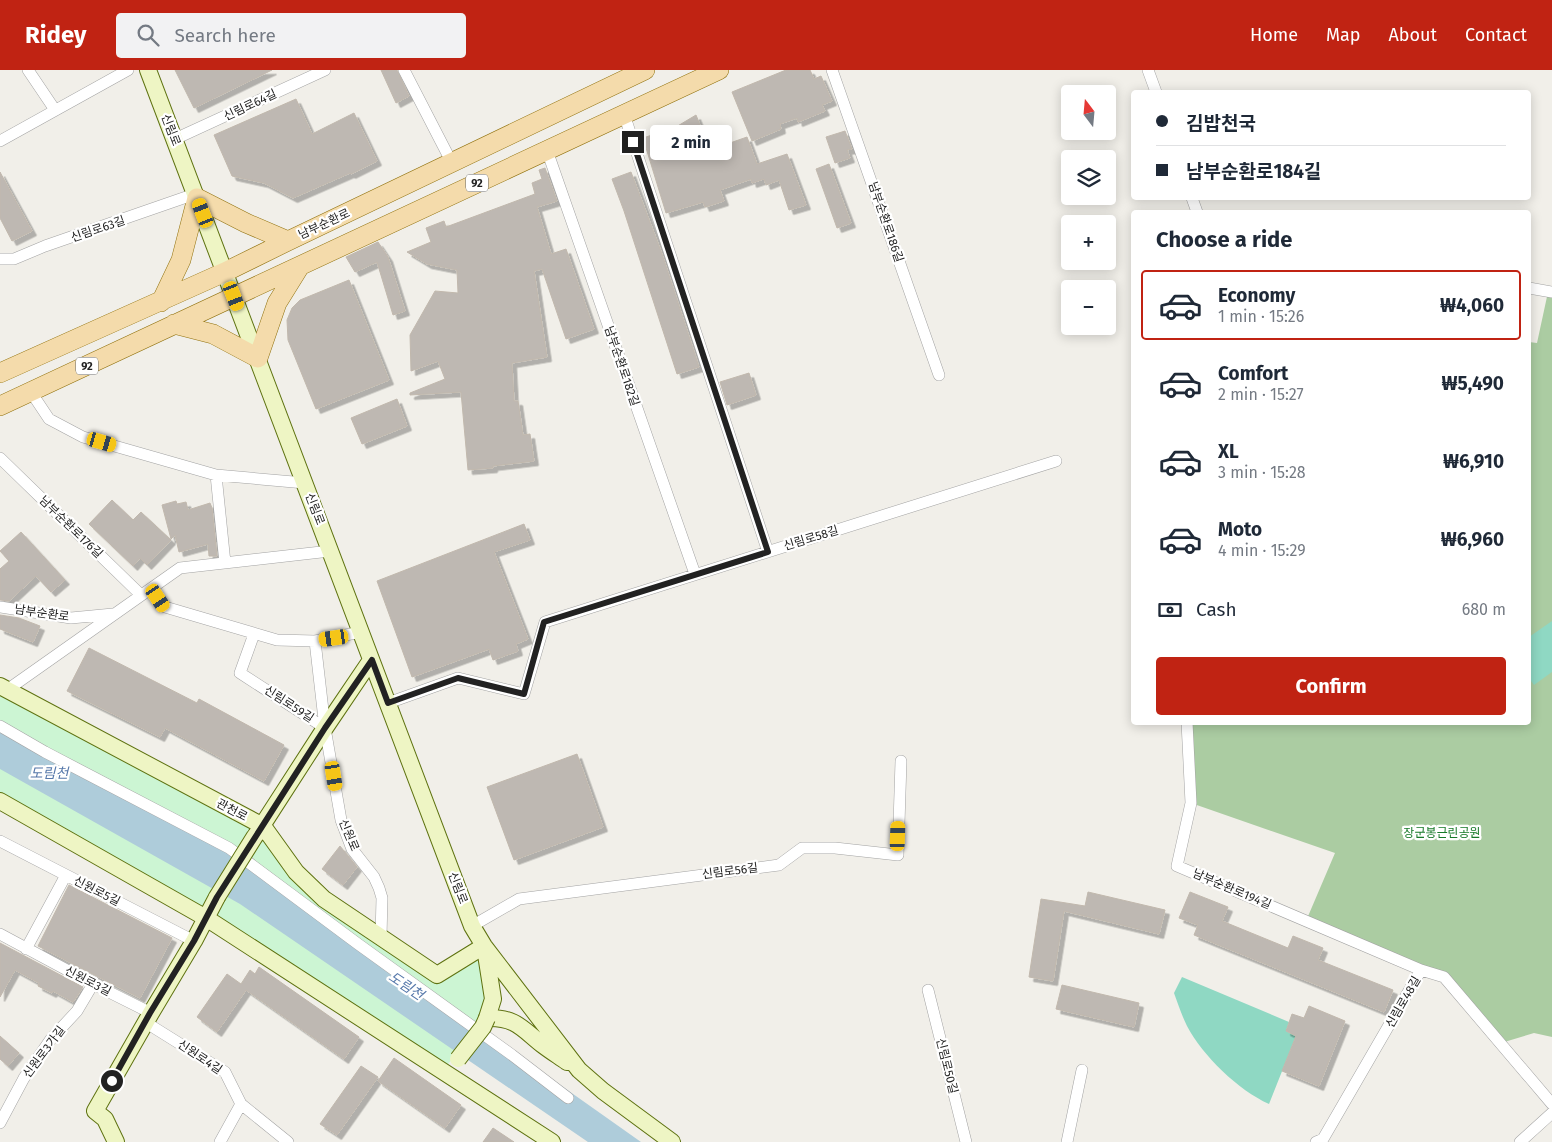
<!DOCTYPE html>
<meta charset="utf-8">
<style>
body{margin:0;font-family:"Fira Sans","Noto Sans KR",sans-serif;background:#f2f2f3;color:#1f2937;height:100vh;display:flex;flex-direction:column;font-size:19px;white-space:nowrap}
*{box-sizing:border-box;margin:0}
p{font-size:16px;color:#747a83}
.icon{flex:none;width:28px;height:28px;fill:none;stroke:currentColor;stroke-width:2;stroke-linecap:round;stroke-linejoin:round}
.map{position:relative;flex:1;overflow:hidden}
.sheet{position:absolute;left:1131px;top:140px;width:400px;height:515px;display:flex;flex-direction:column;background:#fff;border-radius:5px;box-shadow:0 2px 12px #0003}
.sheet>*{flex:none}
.hud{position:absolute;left:1131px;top:20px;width:400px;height:110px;border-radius:5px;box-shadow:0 2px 12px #0003;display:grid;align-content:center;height:110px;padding:0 25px;background:#fff}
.needle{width:32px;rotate:344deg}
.buttons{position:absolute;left:1061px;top:15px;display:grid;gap:10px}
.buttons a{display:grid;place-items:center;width:55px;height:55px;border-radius:5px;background:#fff;box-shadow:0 2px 12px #0003;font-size:25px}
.end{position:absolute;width:22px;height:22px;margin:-11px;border:6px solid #222;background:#fff;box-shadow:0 0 0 2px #fff}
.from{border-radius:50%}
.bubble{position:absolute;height:35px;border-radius:5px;background:#fff;box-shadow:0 2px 12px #0003;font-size:16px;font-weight:700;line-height:35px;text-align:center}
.car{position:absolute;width:15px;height:30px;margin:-15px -8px;border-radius:6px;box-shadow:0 0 4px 1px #0007;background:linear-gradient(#f5c518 24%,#345 0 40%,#f5c518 0 76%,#345 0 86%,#f5c518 0)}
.hud b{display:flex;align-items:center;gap:18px;height:48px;font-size:19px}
.hud b+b{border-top:1px solid #e0e1e3}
.hud i{width:12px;height:12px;background:#1f2937}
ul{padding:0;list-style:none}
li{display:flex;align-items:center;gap:15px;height:70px;margin:0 10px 8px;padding:0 15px;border:2px solid transparent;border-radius:5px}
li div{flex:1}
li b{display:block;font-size:19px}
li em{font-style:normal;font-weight:700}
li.current{border-color:#c02313}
li>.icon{width:45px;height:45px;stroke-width:1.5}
h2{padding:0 25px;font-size:22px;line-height:60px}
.pay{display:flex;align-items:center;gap:12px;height:55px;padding:0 25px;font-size:19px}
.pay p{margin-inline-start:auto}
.button{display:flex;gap:10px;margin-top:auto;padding:10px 25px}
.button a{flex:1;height:58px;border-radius:5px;background:#c02313;color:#fff;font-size:20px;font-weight:700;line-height:58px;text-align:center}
header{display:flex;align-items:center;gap:30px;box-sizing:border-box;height:70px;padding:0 25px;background:#c02313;color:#fff}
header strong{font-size:24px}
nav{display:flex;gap:28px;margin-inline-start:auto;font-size:18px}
.search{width:350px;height:45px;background:#f2f2f3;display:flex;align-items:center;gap:12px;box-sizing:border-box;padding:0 18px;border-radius:5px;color:#747a83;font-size:19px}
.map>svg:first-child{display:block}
.forest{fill:#abcca2}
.park{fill:#ccf5d3}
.pitch{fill:#8fd8c3}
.water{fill:#aeccda}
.building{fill:#beb8b2;stroke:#c1b8ad;filter:url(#shadow)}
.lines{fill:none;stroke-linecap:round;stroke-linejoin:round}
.street-casing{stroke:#a3a3a3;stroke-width:12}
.secondary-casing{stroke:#5e7210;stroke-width:18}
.primary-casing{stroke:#91720e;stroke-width:20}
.street{stroke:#fff;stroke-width:11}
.secondary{stroke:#eef5c4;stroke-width:16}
.primary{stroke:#f4dbab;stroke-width:19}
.secondary-bridge-casing{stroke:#5e7210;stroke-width:18;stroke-linecap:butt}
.secondary-bridge{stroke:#eef5c4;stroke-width:16}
.route{stroke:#222;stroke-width:6}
.labels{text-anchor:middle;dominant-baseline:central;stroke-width:4.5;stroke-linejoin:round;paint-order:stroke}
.shield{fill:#fff;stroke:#646464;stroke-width:1}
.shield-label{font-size:11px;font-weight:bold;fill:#222}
.street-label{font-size:12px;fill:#222;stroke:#fff}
.park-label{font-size:12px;fill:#177928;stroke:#fff}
.water-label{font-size:14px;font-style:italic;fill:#5678aa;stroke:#fff}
</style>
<header>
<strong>Ridey</strong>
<div class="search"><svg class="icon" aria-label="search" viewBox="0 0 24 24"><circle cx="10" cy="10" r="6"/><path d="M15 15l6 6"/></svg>Search here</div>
<nav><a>Home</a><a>Map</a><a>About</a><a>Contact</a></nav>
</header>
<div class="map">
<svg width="1552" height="1072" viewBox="0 0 1552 1072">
<defs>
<filter id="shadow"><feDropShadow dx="4.5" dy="4.5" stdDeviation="0" flood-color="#0004"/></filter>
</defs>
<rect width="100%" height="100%" fill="#f1efe9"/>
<path class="forest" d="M1548 222H1552V967L1534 963 1501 973 1444 907 1306 851 1335 783 1191 733 1187 653 1529 652V272L1537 273Z"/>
<path class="park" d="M0 622 248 754 266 769 292 803 438 910 480 883 488 927 481 953 445 998 0 727Z"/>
<path class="pitch" d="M1552 551V602L1534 615 1529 608V567Z
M1182 907 1289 952 1286 961 1296 966 1269 1034C1238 1020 1203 986 1187 956 1182 946 1178 934 1174 923Z"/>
<path class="water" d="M0 652 231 782 641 1072H588L240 834 0 699Z"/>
<path class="building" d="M175 0H272L194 38Z
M381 0H397L409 26 396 33Z
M786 0H810L814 9 821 6 832 31 822 35 825 41 798 52 797 48 780 54 781 59 752 71 732 22Z
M296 29 312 64 354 43 377 91 351 104 350 103 293 128 264 113 232 106 214 65Z
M696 45 710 80 747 67 757 94 787 84 806 135 789 140 779 110 766 115 764 109 752 113 751 109 720 120 724 131 705 137 703 132 666 143 643 68 676 57Z
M845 61 852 79 847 80 850 88 835 93 826 67Z
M829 94 851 153 837 158 816 99Z
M545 98 557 131 537 137 551 184 566 179 594 259 566 269 542 199 534 201 547 287 512 293 514 331H518L523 365 530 364 534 391 493 396V398L468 400 461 322 410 325V323L445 309 438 291 411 301 410 265 435 221 458 223 457 200 427 194 407 182 431 172 426 158 444 151 446 157 535 124 532 113 542 109 539 100Z
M0 102 32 161 12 171 0 148Z
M631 102 662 184 699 297 677 304 624 141 612 109Z
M378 172 388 187 405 241 393 245 377 192 355 202 346 187Z
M349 210 389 310 316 339 288 270 287 250 292 238 300 230Z
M749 303 756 325 727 335 720 312Z
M397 329 407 356 362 374 351 348Z
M112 430 133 450 141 442 171 470 147 495 140 488 133 496 89 454Z
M176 431 177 434 186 432 188 440 210 433 212 438 217 486H209L208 474 179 482 175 465 171 469 162 435Z
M524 454 530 470 494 482 528 569 516 574 518 581 493 590 489 579 412 607 377 511Z
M21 462 65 510 51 522 36 506 9 531 0 530V499L9 491 0 481Z
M0 545 19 548 40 556 33 572 0 559Z
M89 578 197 633 199 629 284 675 264 711 165 658 160 667 67 621Z
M577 684 603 757 514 790 487 717Z
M340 776 357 797 343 815 322 799Z
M69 815 172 868 140 928 38 876Z
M1088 822 1165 840 1159 864 1064 841 1053 911 1029 907 1041 829 1085 836Z
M1190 822 1228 837 1222 851 1288 878 1293 866 1323 878 1318 890 1393 920 1384 942 1194 865 1198 855 1179 848Z
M0 873 83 917 73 932 53 921 52 923 38 916 39 913 15 900 0 927Z
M259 897 359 967 344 989 246 920 217 962 197 947 227 904 241 914 250 900 255 904Z
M1062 915 1139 933 1134 957 1056 939Z
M1309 936 1345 951 1319 1016 1282 1001 1296 966 1286 961 1292 944 1304 948Z
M0 966 19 983 8 996 0 989Z
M394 988 461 1035 445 1058 378 1011Z
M361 996 378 1007 337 1065 320 1054Z
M493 1058 514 1072H483Z"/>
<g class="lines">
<defs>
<path id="street" d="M28 0 55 40
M404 0 452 93
M832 0 939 305
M1148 0 1156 22
M624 44 768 482
M175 69 325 0
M0 71 128 0
M550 89 695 504
M1192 128 1197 142
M0 189H14L45 176 195 124
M1529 218 1552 222
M31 322 49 349 83 367 216 405 305 413
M0 388 141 525
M216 405 225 493
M152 518 165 537 277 570 315 571 361 562
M0 537 71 548 113 544
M254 564 240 603 325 658
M315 571 325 658 341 750 352 779 374 807 379 818 382 828 381 867
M7 620 180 498 330 481
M388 633 458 608 524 624 545 552 1056 391
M1187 652 1191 733 1177 796 1421 900
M0 656 45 682 229 778 358 874 512 985 568 1028
M0 771 194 871
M472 856 519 829 779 795 802 778H835L898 785 901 691
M0 864 93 914 151 943
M26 879 66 805
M928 920 966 1072
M145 952 225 1002 241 1034 288 1072
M0 1053 24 1008 51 969 77 941 93 914
M220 1072 241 1034
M1067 1072 1082 1000
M1316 1072 1323 1069 1421 900 1444 907 1552 1034
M1520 1072 1552 1043"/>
<path id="secondary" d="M148 0 472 856 484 876 579 1000 603 1021 672 1072
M0 616 263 756 296 802 324 829 437 905 484 876
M0 731 206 848 552 1072
M256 765 325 658 371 590
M485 878 493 929 487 948C517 947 523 960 544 976 552 982 560 987 567 992
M116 1072 105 1049 95 1041 151 943 194 871 217 827"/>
<path id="primary" d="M161 232 181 190 197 128 246 153 288 171
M174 254 213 264 258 288 277 233 300 196
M0 303 225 202 288 171 645 0
M0 336 719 0"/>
</defs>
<use href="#street" class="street-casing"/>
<use href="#secondary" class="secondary-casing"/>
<use href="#primary" class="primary-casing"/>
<use href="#street" class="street"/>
<use href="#secondary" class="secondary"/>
<use href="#primary" class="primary"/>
<defs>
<path id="secondary-bridge" d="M217 827 255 766
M458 989 483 957 487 948"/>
</defs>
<use href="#secondary-bridge" class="secondary-bridge-casing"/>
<use href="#secondary-bridge" class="secondary-bridge"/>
</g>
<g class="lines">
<path class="route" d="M112 1011 150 943 194 871 217 827 325 658 372 590 388 633 458 608 524 624 544 552 768 482 633 72"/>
</g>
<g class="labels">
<g class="shield">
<rect x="466" y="104.5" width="22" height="17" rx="4"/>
<rect x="76" y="287.5" width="22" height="17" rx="4"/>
</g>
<g class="shield-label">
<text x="477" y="113">92</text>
<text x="87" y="296">92</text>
</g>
<g class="street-label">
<text transform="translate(250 35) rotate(-25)">신림로64길</text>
<text transform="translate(171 60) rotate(69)">신림로</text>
<text transform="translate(886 152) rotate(71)">남부순환로186길</text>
<text transform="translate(324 154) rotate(-25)">남부순환로</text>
<text transform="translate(98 159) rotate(-19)">신림로63길</text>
<text transform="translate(622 296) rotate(71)">남부순환로182길</text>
<text transform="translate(315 439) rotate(69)">신림로</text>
<text transform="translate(71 457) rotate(44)">남부순환로176길</text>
<text transform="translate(811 468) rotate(-17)">신림로58길</text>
<text transform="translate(42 543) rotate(8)">남부순환로</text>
<text transform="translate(289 634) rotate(33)">신림로59길</text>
<text transform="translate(232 740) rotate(28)">관천로</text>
<text transform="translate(349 765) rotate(67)">신원로</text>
<text transform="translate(730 801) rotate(-7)">신림로56길</text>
<text transform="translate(458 818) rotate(69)">신림로</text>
<text transform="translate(1232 819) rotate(23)">남부순환로194길</text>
<text transform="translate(97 821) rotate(27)">신원로5길</text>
<text transform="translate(88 911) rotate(27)">신원로3길</text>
<text transform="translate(1403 932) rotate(-60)">신림로48길</text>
<text transform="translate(44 982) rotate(-53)">신원로3가길</text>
<text transform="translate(200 987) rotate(34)">신원로4길</text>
<text transform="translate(947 996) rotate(76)">신림로50길</text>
</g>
<g class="park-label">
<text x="1442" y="763">장군봉근린공원</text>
</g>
<g class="water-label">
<text x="49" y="703">도림천</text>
<text transform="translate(406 916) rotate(34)">도림천</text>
</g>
</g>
</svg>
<div class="buttons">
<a><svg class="needle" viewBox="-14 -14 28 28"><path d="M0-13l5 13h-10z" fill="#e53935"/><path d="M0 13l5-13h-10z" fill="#747a83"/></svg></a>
<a><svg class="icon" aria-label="layers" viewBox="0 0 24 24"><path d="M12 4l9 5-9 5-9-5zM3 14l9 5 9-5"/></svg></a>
<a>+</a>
<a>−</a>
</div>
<i class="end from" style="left:112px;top:1011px"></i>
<i class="end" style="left:633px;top:72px"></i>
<div class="bubble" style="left:650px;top:55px;width:82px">2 min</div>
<i class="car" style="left:203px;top:143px;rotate:339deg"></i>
<i class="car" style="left:234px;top:226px;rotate:159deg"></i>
<i class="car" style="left:102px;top:372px;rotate:106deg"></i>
<i class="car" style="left:158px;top:528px;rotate:146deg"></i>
<i class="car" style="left:334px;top:568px;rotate:262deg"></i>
<i class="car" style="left:334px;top:706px;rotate:171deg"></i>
<i class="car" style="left:898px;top:766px;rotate:2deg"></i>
<div class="hud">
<b><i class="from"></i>김밥천국</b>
<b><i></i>남부순환로184길</b>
</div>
<section class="sheet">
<h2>Choose a ride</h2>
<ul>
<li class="current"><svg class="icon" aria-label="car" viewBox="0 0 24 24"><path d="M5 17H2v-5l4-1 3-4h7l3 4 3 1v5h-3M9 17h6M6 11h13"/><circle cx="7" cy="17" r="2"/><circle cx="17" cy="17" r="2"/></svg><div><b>Economy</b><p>1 min · 15:26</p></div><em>₩4,060</em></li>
<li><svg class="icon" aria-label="car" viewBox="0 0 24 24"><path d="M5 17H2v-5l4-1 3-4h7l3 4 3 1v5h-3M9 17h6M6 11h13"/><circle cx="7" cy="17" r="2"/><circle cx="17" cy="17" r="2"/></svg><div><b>Comfort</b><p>2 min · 15:27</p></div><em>₩5,490</em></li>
<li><svg class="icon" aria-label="car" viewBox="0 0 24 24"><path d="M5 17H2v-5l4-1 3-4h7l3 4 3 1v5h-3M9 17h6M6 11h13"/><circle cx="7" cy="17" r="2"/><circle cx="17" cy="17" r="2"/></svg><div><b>XL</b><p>3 min · 15:28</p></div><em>₩6,910</em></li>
<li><svg class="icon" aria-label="car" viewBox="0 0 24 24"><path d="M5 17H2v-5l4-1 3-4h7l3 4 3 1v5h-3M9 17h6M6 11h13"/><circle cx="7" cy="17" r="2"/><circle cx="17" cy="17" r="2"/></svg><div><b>Moto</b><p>4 min · 15:29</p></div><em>₩6,960</em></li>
</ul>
<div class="pay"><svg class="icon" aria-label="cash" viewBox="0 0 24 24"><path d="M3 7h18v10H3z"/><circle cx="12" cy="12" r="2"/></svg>Cash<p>680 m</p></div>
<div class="button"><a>Confirm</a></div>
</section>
</div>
